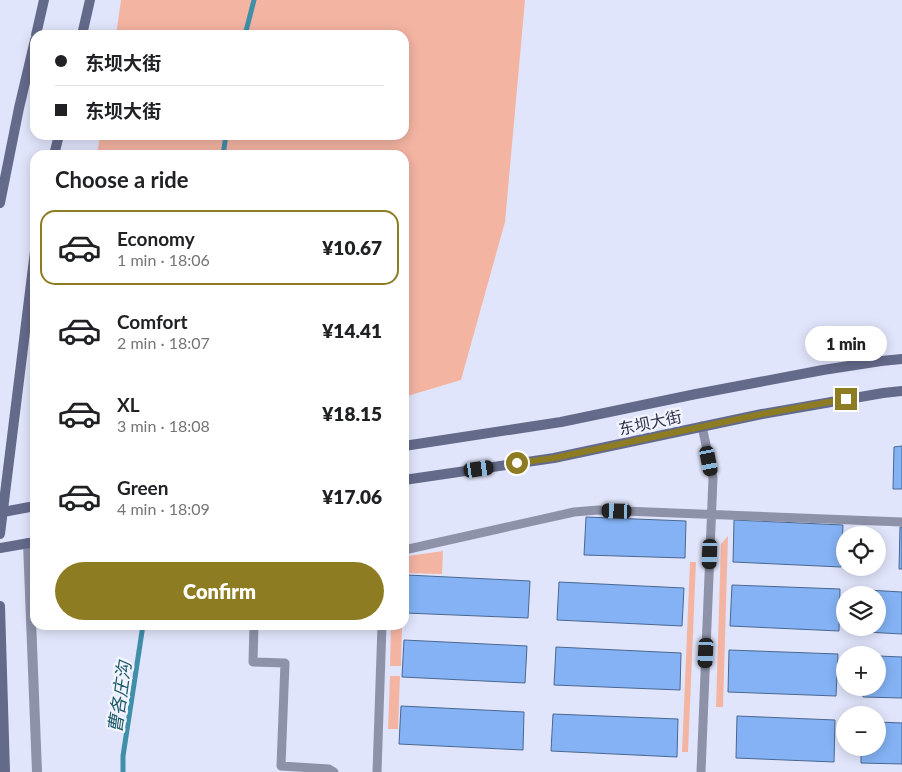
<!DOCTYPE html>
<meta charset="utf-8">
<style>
body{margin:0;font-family:Lato,"Noto Sans SC",sans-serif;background:#f2f2f2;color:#202124;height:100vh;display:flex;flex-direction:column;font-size:19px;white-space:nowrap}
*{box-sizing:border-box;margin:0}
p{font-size:16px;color:#757577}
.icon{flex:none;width:28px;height:28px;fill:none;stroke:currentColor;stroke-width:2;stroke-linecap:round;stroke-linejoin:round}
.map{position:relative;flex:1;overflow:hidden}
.panel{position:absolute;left:30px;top:150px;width:379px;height:480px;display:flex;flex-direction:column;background:#fff;border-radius:15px;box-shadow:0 2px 12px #0003}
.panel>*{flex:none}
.banner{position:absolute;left:30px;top:30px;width:379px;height:110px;border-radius:15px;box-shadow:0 2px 12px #0003;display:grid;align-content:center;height:110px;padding:0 25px;background:#fff}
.fabs{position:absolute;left:836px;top:526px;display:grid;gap:10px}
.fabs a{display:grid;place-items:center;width:50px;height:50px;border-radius:50%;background:#fff;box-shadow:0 2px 12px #0003;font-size:25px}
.end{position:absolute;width:22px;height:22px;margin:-11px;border:6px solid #8e7c22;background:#fff;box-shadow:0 0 0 2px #fff}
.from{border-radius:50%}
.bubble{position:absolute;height:35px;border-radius:18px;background:#fff;box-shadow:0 2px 12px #0003;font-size:16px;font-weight:800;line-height:35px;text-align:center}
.car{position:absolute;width:15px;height:30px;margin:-15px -8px;border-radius:6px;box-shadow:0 0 4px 1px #0007;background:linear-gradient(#222 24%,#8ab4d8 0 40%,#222 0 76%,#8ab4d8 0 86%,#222 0)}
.banner b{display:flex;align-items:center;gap:18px;height:48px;font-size:19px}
.banner b+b{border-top:1px solid #e0e0e0}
.banner i{width:12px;height:12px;background:#202124}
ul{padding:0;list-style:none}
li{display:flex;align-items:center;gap:15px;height:75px;margin:0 10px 8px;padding:0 15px;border:2px solid transparent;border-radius:15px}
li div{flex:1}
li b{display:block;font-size:19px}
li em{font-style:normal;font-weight:800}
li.current{border-color:#8e7c22}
li>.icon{width:45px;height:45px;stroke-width:1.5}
h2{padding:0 25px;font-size:22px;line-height:60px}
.button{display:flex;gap:10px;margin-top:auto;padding:10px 25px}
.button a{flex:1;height:58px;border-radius:30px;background:#8e7c22;color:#fff;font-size:20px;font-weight:800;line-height:58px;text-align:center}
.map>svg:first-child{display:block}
.green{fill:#f4b4a2}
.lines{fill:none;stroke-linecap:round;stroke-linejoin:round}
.stream{stroke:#3f8fa9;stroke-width:5}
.building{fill:#84b2f4;stroke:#496791}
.lane{stroke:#8e92a9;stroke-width:9}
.street{stroke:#8e92a9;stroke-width:10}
.secondary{stroke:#646a8a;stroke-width:10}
.route{stroke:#8e7c22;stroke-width:6}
.labels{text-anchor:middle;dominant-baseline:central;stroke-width:5;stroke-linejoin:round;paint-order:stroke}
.street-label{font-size:16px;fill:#2f3248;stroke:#f1f3fe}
.water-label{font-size:18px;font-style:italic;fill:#1e5b6a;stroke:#f1f3fe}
</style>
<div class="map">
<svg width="902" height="772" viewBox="0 0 902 772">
<rect width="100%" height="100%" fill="#e1e5fb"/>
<path class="green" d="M121 0H525L505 222 461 380 404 397V155H97L100 135H404V35H116Z
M728 536 723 707H716L721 544Z
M443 551 442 574 404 573V558L408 556Z
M690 562H696L688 752H682Z
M391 625H402L401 666H390Z
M390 676H400L398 729H388Z"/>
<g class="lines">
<path class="stream" d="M245 35 254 0
M223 155 226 135
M123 772V756L143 625"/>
</g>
<path class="building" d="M902 446V489H893L894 447Z
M586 517 686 521 685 558 584 555Z
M734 520 843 525 841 567 733 562Z
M900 527H902V569H899Z
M407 575 530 581 528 618 405 613Z
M559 582 684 588 682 626 557 620Z
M732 585 840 589 839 631 730 626Z
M867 590 902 592V634L866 632V628H878V595H867Z
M404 640 527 646 525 683 402 677Z
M556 647 681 653 680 690 554 685Z
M729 650 838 654 836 696 728 692Z
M878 656 902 657V698L863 697V688H878Z
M401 706 524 712 523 750 399 744Z
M553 714 678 719 677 757 551 751Z
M737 716 835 720 834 762 736 758Z
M878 722 902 723V764L861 763V748H878Z"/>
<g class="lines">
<path class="lane" d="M404 550 574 512 598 510 902 522
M254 625 253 662 285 663 281 766 329 769 334 772
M377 772 382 625
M701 772 713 478 702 426"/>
<path class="street" d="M28 543 37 772"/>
<path class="secondary" d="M36 35 44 0
M82 35 90 0
M54 155 59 135
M0 203 19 108 35 40
M404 446 561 422 696 394 823 370 881 361 902 359
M404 480 554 458 762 414 883 393 902 391
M0 515 3 512 35 506
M0 534 35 251
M0 548 35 542
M0 606 5 772"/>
</g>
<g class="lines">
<path class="route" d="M517 463 554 458 762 414 846 399"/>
</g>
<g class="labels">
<g class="street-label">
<text transform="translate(650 422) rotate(-12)">东坝大街</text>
</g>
<g class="water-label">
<text transform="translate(119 697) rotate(-82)">曹各庄沟</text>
</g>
</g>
</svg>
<div class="fabs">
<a><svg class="icon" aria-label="locate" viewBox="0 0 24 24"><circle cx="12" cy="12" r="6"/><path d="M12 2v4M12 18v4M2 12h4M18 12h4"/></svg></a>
<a><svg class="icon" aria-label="layers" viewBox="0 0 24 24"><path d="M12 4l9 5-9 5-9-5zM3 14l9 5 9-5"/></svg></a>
<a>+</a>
<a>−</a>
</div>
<i class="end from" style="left:517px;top:463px"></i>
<i class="end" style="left:846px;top:399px"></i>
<div class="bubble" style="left:805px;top:326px;width:82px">1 min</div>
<i class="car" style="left:709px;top:461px;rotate:169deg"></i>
<i class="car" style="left:479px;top:469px;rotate:82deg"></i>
<i class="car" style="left:617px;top:511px;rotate:272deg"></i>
<i class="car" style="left:710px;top:554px;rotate:182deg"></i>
<i class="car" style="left:706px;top:653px;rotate:183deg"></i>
<div class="banner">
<b><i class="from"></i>东坝大街</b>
<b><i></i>东坝大街</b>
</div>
<section class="panel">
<h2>Choose a ride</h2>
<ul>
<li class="current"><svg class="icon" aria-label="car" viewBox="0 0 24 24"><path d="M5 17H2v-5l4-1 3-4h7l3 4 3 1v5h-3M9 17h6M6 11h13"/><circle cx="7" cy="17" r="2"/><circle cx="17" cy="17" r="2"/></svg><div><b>Economy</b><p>1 min · 18:06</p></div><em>¥10.67</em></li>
<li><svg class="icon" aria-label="car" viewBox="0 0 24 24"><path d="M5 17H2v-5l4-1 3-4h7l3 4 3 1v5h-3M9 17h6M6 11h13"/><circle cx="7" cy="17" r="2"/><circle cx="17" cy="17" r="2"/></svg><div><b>Comfort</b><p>2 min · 18:07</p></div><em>¥14.41</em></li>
<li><svg class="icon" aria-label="car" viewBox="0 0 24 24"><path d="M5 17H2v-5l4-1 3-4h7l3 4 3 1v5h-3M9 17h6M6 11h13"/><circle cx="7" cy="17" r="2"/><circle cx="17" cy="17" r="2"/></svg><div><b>XL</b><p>3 min · 18:08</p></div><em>¥18.15</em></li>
<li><svg class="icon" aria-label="car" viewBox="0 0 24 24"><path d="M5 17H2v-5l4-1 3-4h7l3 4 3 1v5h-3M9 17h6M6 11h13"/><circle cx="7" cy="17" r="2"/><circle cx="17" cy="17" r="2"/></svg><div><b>Green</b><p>4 min · 18:09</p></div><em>¥17.06</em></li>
</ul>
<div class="button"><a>Confirm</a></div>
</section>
</div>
